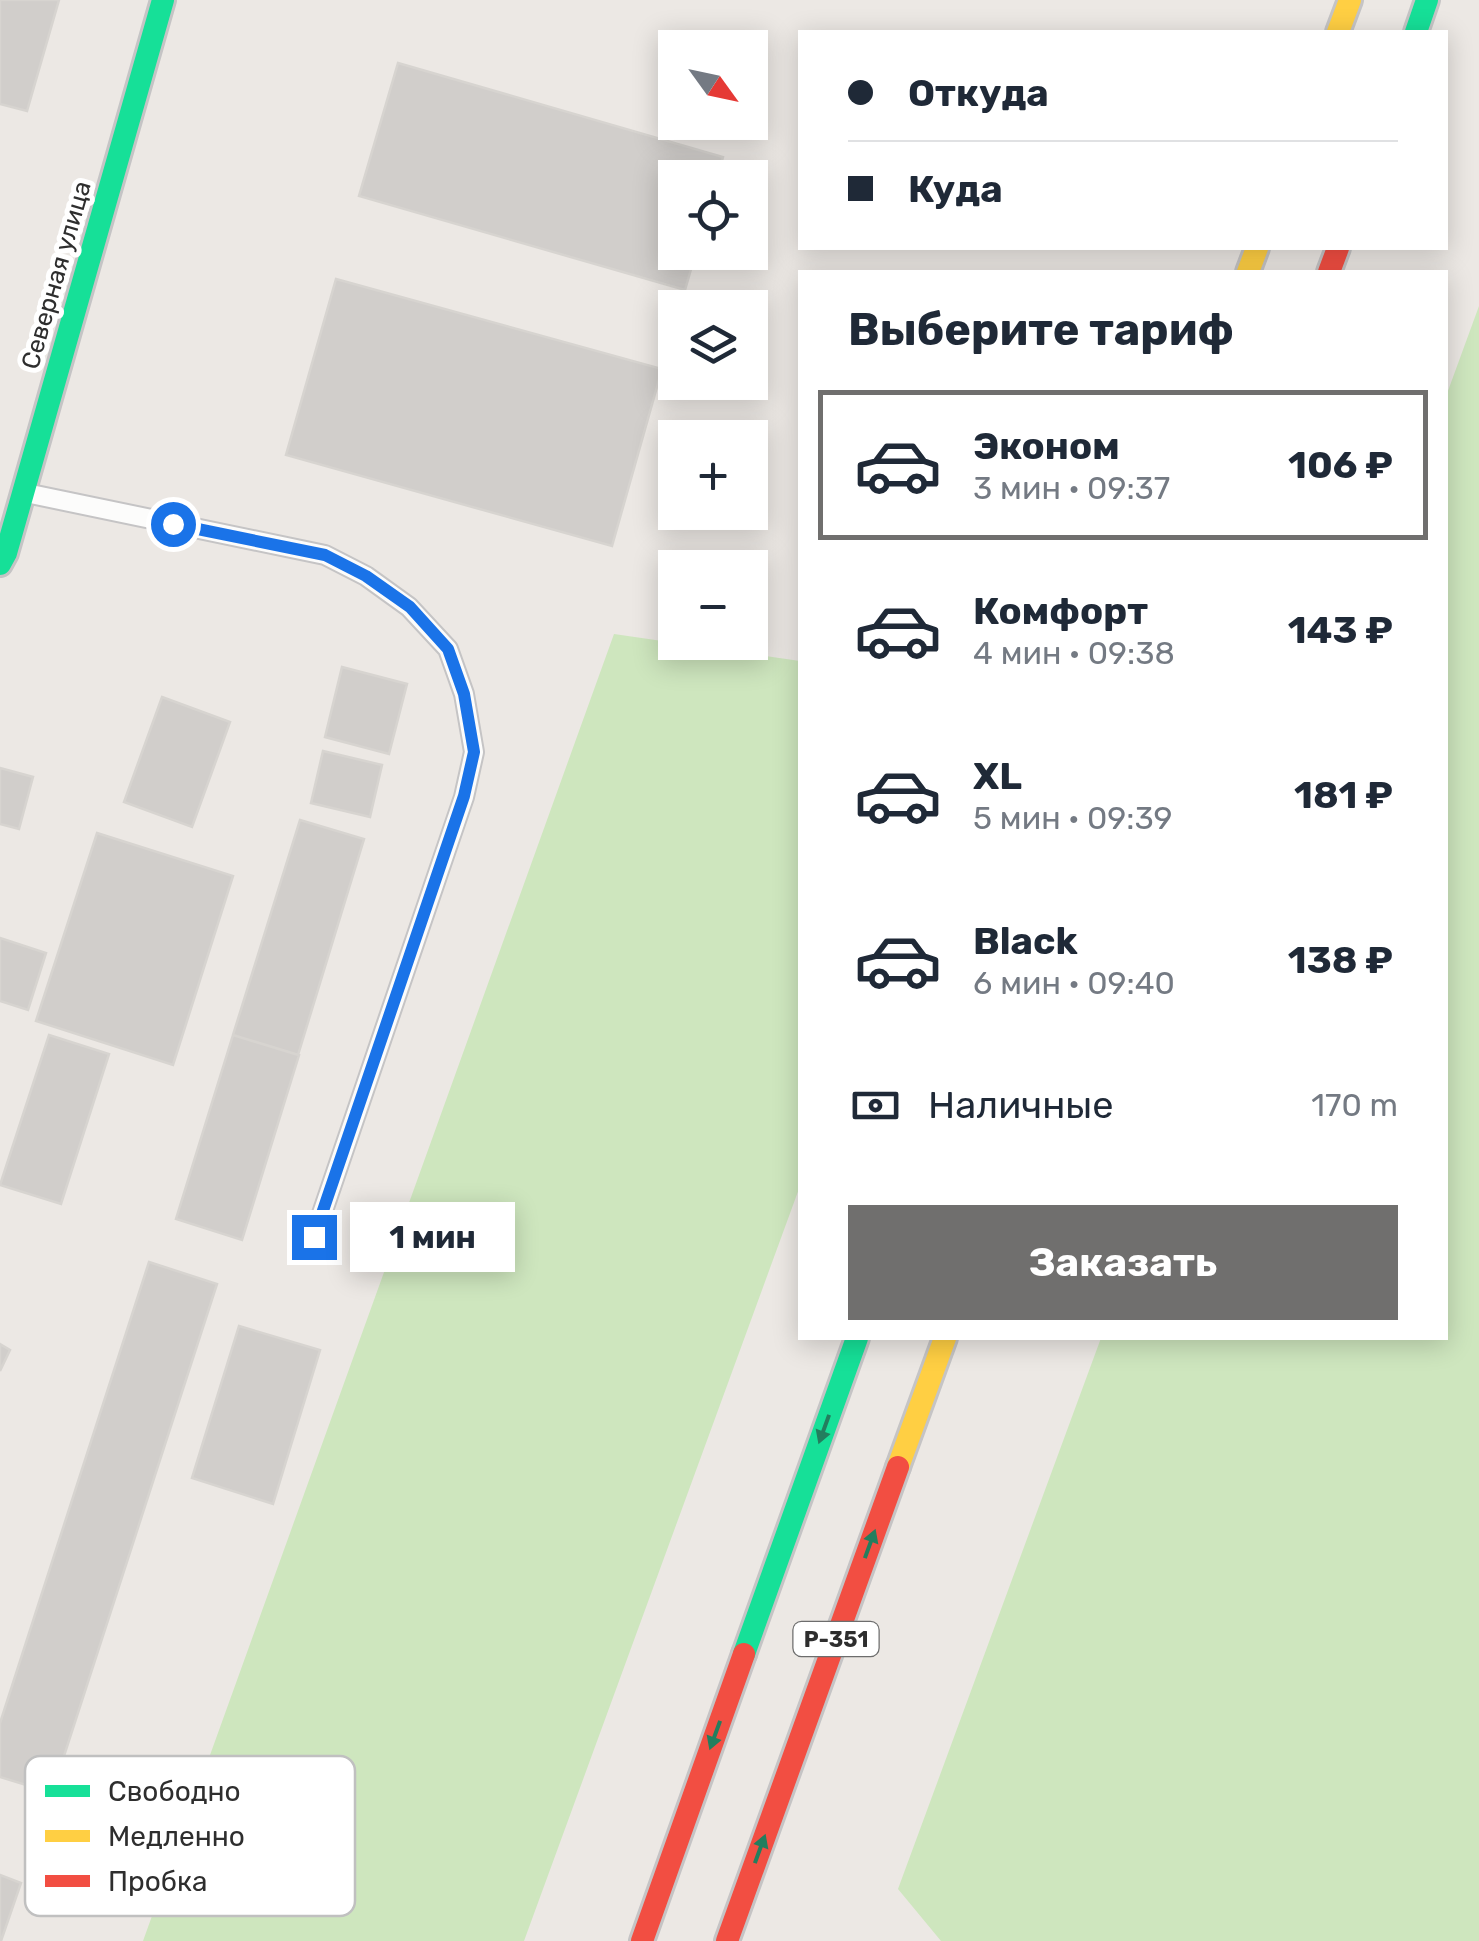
<!DOCTYPE html>
<html lang="ru">
<meta charset="utf-8">
<style>
body{margin:0;font-family:Rubik,sans-serif;background:#f2f2f3;color:#1f2937;height:100vh;display:flex;flex-direction:column;font-size:38px;white-space:nowrap}
*{box-sizing:border-box;margin:0}
p{font-size:32px;color:#747a83}
.icon{flex:none;width:55px;height:55px;fill:none;stroke:currentColor;stroke-width:2;stroke-linecap:round;stroke-linejoin:round}
.map{position:relative;flex:1;overflow:hidden}
.drawer{position:absolute;left:798px;top:270px;width:650px;height:1070px;display:flex;flex-direction:column;background:#fff;border-radius:0px;box-shadow:0 5px 25px #0003}
.drawer>*{flex:none}
.top-card{position:absolute;left:798px;top:30px;width:650px;height:220px;border-radius:0px;box-shadow:0 5px 25px #0003;display:grid;align-content:center;height:220px;padding:0 50px;background:#fff}
.needle{width:65px;rotate:123deg}
.buttons{position:absolute;left:658px;top:30px;display:grid;gap:20px}
.buttons a{display:grid;place-items:center;width:110px;height:110px;border-radius:0px;background:#fff;box-shadow:0 5px 25px #0003;font-size:50px}
.end{position:absolute;width:45px;height:45px;margin:-22px;border:12px solid #1a73e8;background:#fff;box-shadow:0 0 0 5px #fff}
.from{border-radius:50%}
.bubble{position:absolute;height:70px;border-radius:0px;background:#fff;box-shadow:0 5px 25px #0003;font-size:32px;font-weight:700;line-height:70px;text-align:center}
.top-card b{display:flex;align-items:center;gap:35px;height:95px;font-size:38px}
.top-card b+b{border-top:2px solid #e0e1e3}
.top-card i{width:25px;height:25px;background:#1f2937}
ul{padding:0;list-style:none}
li{display:flex;align-items:center;gap:30px;height:150px;margin:0 20px 15px;padding:0 30px;border:5px solid transparent;border-radius:0px}
li div{flex:1}
li b{display:block;font-size:38px}
li em{font-style:normal;font-weight:700}
li.selected{border-color:#706f6e}
li>.icon{width:90px;height:90px;stroke-width:1.5}
h2{padding:0 50px;font-size:45px;line-height:120px}
.pay{display:flex;align-items:center;gap:25px;height:110px;padding:0 50px;font-size:38px}
.pay p{margin-inline-start:auto}
.cta{display:flex;gap:20px;margin-top:auto;padding:20px 50px}
.cta a{flex:1;height:115px;border-radius:0px;background:#706f6e;color:#fff;font-size:40px;font-weight:700;line-height:115px;text-align:center}
.map>svg:first-child{display:block}
.green{fill:#cee6be}
.building{fill:#d1cecb;stroke:#d7d4d0;stroke-width:2.5}
.lines{fill:none;stroke-linecap:round;stroke-linejoin:round}
.lane-casing{stroke:#c5c4c5;stroke-width:22}
.fast-casing{stroke:#c5c4c5;stroke-width:28}
.slow-casing{stroke:#c5c4c5;stroke-width:28}
.jam-casing{stroke:#c5c4c5;stroke-width:28}
.lane{stroke:#fcfcfb;stroke-width:18}
.fast{stroke:#16e098;stroke-width:22}
.slow{stroke:#ffcf43;stroke-width:22}
.jam{stroke:#f24e42;stroke-width:22}
.oneway{fill:#237e5e}
.route{stroke:#1a73e8;stroke-width:12}
.labels{text-anchor:middle;dominant-baseline:central;stroke-width:10;stroke-linejoin:round;paint-order:stroke}
.shield{fill:#fff;stroke:#6d6d6d;stroke-width:2.5}
.shield-label{font-size:22px;font-weight:bold;fill:#2e2e2e}
.street-label{font-size:25px;fill:#2e2e2e;stroke:#fff}
.key{fill:#fff;stroke:#c0c0c0;stroke-width:2.5}
.key-label{font-size:28px;fill:#2e2e2e}
</style>
<div class="map">
<svg width="1479" height="1941" viewBox="0 0 1479 1941">
<rect width="100%" height="100%" fill="#ece8e4"/>
<path class="green" d="M1479 306V1941H941L898 1889 1101 1338H1445V399Z
M614 634 800 661V1186L524 1941H143Z"/>
<path class="building" d="M0 0H59L27 111 0 104Z
M398 63 723 157 717 178H675V252H696L685 290 359 196Z
M336 279 662 369 612 546 286 455Z
M342 667 407 684 389 754 325 737Z
M162 697 230 722 192 827 124 802Z
M323 751 382 765 370 817 311 803Z
M0 768 33 777 19 829 0 824Z
M300 820 364 839 298 1055 233 1035Z
M97 833 233 876 173 1065 36 1021Z
M0 938 46 953 28 1010 0 1001Z
M49 1035 109 1054 61 1204 0 1185Z
M233 1035 299 1055 242 1240 176 1219Z
M149 1262 217 1284 52 1793 0 1777V1723Z
M239 1326 320 1350 273 1504 192 1478Z
M0 1344 10 1350 0 1371Z
M0 1875 21 1883 1 1941H0Z"/>
<g class="lines">
<defs>
<path id="lane" d="M26 493 325 555 366 576 409 607 448 649 464 694 474 752 464 797 314 1237"/>
<path id="fast" d="M1416 32 1427 0
M0 564 6 553 163 0
M744 1654 857 1338"/>
<path id="slow" d="M1338 32 1350 0
M1248 272 1257 248
M898 1467 945 1338"/>
<path id="jam" d="M1329 272 1338 248
M642 1941 744 1654
M727 1941 898 1467"/>
</defs>
<use href="#lane" class="lane-casing"/>
<use href="#fast" class="fast-casing"/>
<use href="#slow" class="slow-casing"/>
<use href="#jam" class="jam-casing"/>
<use href="#lane" class="lane"/>
<use href="#fast" class="fast"/>
<use href="#slow" class="slow"/>
<use href="#jam" class="jam"/>
</g>
<defs><path id="oneway-solid" d="M-6-.8H1V-3.2L6.5 0L1 3.2V.8H-6Z" transform="scale(2.5)"/></defs>
<g class="oneway">
<use href="#oneway-solid" transform="translate(824 1429) rotate(110)"/>
<use href="#oneway-solid" transform="translate(870 1544) rotate(-70)"/>
<use href="#oneway-solid" transform="translate(715 1735) rotate(110)"/>
<use href="#oneway-solid" transform="translate(760 1849) rotate(-70)"/>
</g>
<g class="lines">
<path class="route" d="M173 524 325 555 366 576 410 607 448 649 464 694 474 752 464 796 314 1237"/>
</g>
<g class="labels">
<rect class="shield" x="793.5" y="1622" width="85" height="34" rx="8"/>
<g class="shield-label">
<text x="836" y="1639">Р-351</text>
</g>
<g class="street-label">
<text transform="translate(56 275) rotate(-74)">Северная улица</text>
</g>
</g>
<rect x="25" y="1756" width="330" height="160" rx="15" class="key"/>
<rect x="45" y="1785" width="45" height="12" fill="#16e098"/>
<rect x="45" y="1830" width="45" height="12" fill="#ffcf43"/>
<rect x="45" y="1875" width="45" height="12" fill="#f24e42"/>
<g class="key-label">
<text x="108" y="1801">Свободно</text>
<text x="108" y="1846">Медленно</text>
<text x="108" y="1891">Пробка</text>
</g>
</svg>
<div class="buttons">
<a><svg class="needle" viewBox="-14 -14 28 28"><path d="M0-13l5 13h-10z" fill="#e53935"/><path d="M0 13l5-13h-10z" fill="#747a83"/></svg></a>
<a><svg class="icon" aria-label="locate" viewBox="0 0 24 24"><circle cx="12" cy="12" r="6"/><path d="M12 2v4M12 18v4M2 12h4M18 12h4"/></svg></a>
<a><svg class="icon" aria-label="layers" viewBox="0 0 24 24"><path d="M12 4l9 5-9 5-9-5zM3 14l9 5 9-5"/></svg></a>
<a>+</a>
<a>−</a>
</div>
<i class="end from" style="left:173px;top:524px"></i>
<i class="end" style="left:314px;top:1237px"></i>
<div class="bubble" style="left:350px;top:1202px;width:165px">1 мин</div>
<div class="top-card">
<b><i class="from"></i>Откуда</b>
<b><i></i>Куда</b>
</div>
<section class="drawer">
<h2>Выберите тариф</h2>
<ul>
<li class="selected"><svg class="icon" aria-label="car" viewBox="0 0 24 24"><path d="M5 17H2v-5l4-1 3-4h7l3 4 3 1v5h-3M9 17h6M6 11h13"/><circle cx="7" cy="17" r="2"/><circle cx="17" cy="17" r="2"/></svg><div><b>Эконом</b><p>3 мин · 09:37</p></div><em>106 ₽</em></li>
<li><svg class="icon" aria-label="car" viewBox="0 0 24 24"><path d="M5 17H2v-5l4-1 3-4h7l3 4 3 1v5h-3M9 17h6M6 11h13"/><circle cx="7" cy="17" r="2"/><circle cx="17" cy="17" r="2"/></svg><div><b>Комфорт</b><p>4 мин · 09:38</p></div><em>143 ₽</em></li>
<li><svg class="icon" aria-label="car" viewBox="0 0 24 24"><path d="M5 17H2v-5l4-1 3-4h7l3 4 3 1v5h-3M9 17h6M6 11h13"/><circle cx="7" cy="17" r="2"/><circle cx="17" cy="17" r="2"/></svg><div><b>XL</b><p>5 мин · 09:39</p></div><em>181 ₽</em></li>
<li><svg class="icon" aria-label="car" viewBox="0 0 24 24"><path d="M5 17H2v-5l4-1 3-4h7l3 4 3 1v5h-3M9 17h6M6 11h13"/><circle cx="7" cy="17" r="2"/><circle cx="17" cy="17" r="2"/></svg><div><b>Black</b><p>6 мин · 09:40</p></div><em>138 ₽</em></li>
</ul>
<div class="pay"><svg class="icon" aria-label="cash" viewBox="0 0 24 24"><path d="M3 7h18v10H3z"/><circle cx="12" cy="12" r="2"/></svg>Наличные<p>170 m</p></div>
<div class="cta"><a>Заказать</a></div>
</section>
</div>
